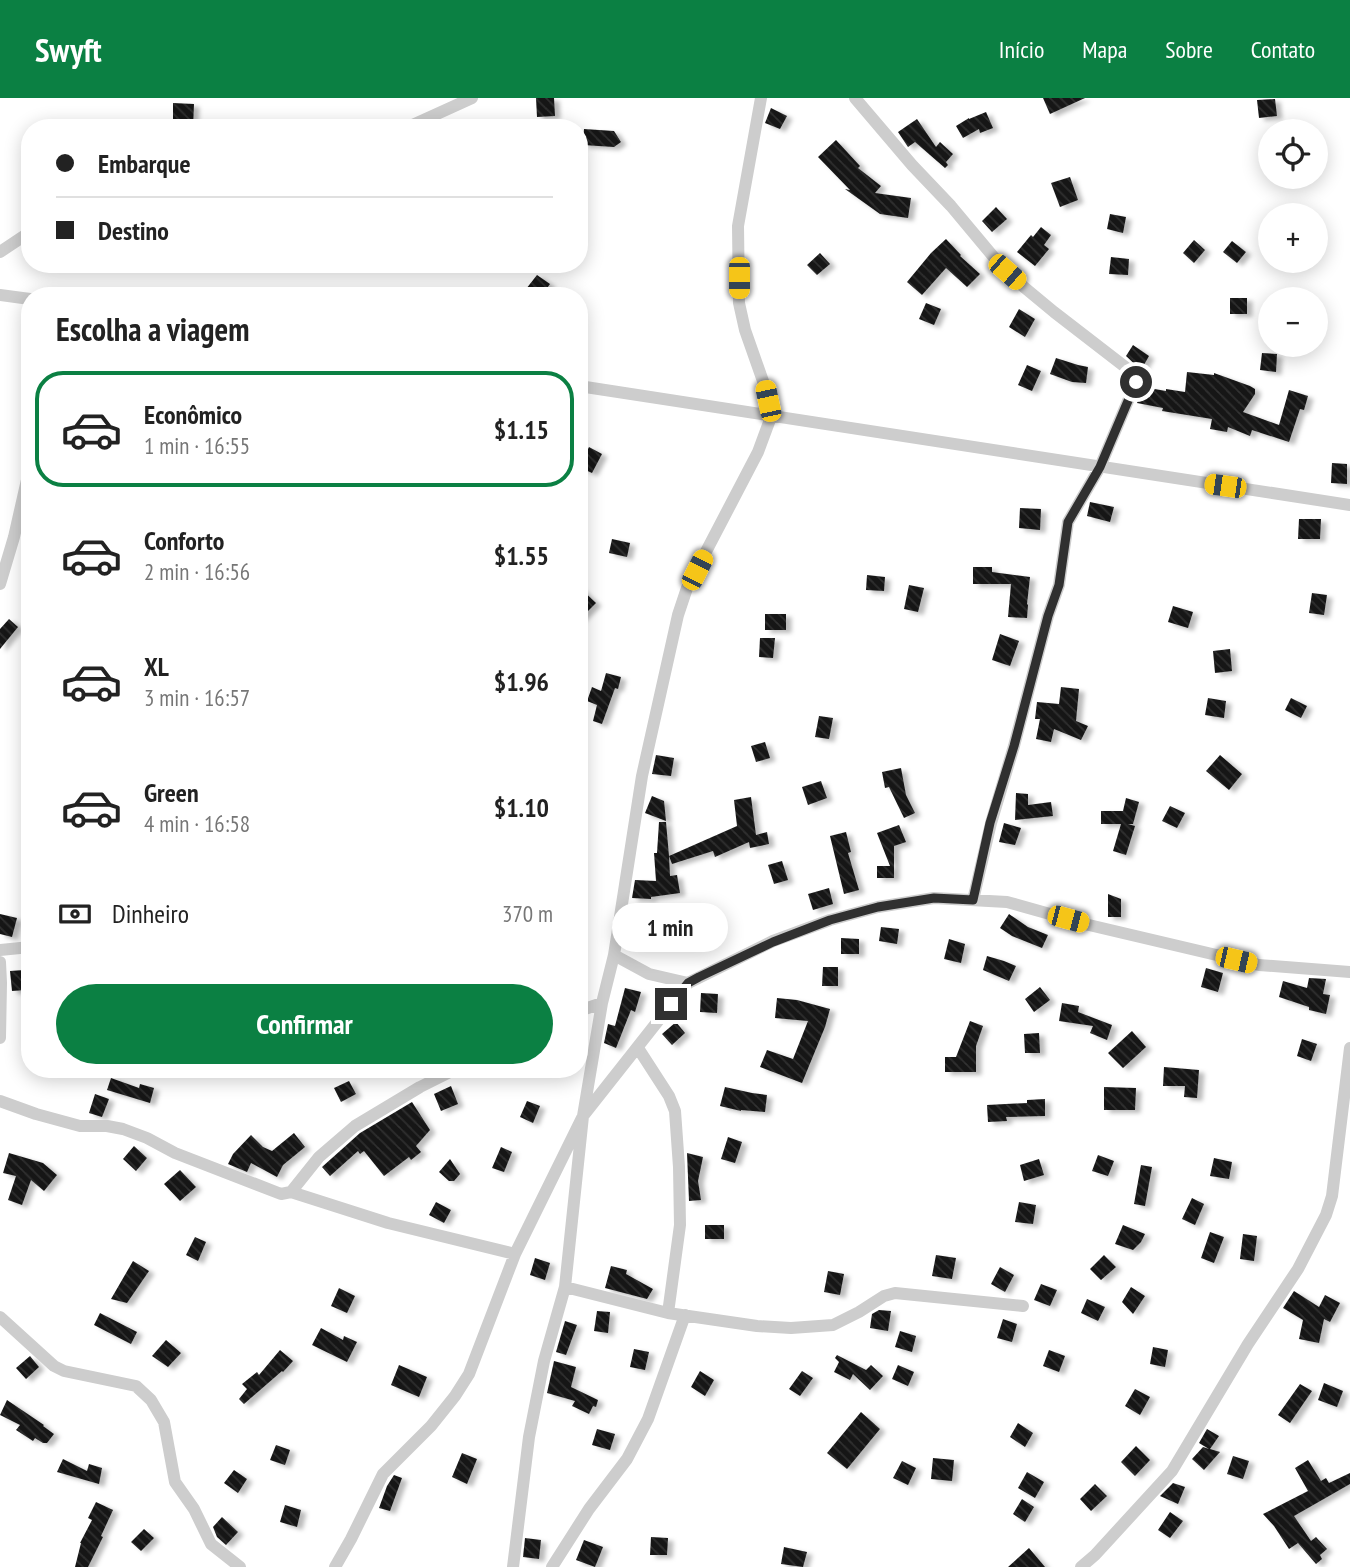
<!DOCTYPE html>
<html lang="pt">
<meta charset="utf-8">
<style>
body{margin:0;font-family:"PT Sans Narrow",sans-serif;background:#f6f6f6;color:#222;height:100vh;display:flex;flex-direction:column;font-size:26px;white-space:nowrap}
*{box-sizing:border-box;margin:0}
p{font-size:23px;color:#767676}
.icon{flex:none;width:38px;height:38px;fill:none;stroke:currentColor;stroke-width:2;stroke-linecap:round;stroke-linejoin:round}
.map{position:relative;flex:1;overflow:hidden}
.drawer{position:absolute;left:21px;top:189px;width:567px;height:791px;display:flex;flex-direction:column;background:#fff;border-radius:28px;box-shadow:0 4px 18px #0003}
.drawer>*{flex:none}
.hud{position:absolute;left:21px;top:21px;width:567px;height:154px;border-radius:28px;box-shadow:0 4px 18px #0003;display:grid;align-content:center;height:154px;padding:0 35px;background:#fff}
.fabs{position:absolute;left:1258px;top:21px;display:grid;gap:14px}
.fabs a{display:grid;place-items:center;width:70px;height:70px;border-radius:50%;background:#fff;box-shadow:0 4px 18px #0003;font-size:35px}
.end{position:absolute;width:32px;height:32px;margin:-16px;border:9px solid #303030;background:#fff;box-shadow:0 0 0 4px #fff}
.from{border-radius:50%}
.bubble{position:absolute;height:49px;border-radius:24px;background:#fff;box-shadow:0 4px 18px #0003;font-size:23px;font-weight:600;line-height:49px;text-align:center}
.car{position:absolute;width:21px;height:42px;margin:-21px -10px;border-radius:9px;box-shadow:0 0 5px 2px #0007;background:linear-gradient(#f5c518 24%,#345 0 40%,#f5c518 0 76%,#345 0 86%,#f5c518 0)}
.hud b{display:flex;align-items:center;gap:24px;height:66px;font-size:26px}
.hud b+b{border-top:2px solid #e0e0e0}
.hud i{width:18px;height:18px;background:#222}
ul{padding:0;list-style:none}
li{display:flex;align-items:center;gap:21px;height:116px;margin:0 14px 10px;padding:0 21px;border:4px solid transparent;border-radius:28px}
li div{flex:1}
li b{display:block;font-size:26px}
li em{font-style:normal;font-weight:600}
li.on{border-color:#0b8043}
li>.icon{width:63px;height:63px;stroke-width:1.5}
h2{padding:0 35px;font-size:32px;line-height:84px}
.pay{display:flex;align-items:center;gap:18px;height:77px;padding:0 35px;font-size:26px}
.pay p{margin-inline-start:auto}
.action{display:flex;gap:14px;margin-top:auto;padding:14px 35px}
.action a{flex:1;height:80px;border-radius:42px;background:#0b8043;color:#fff;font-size:28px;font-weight:600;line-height:80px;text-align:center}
header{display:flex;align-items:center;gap:42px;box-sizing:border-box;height:98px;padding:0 35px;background:#0b8043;color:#fff}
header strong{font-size:33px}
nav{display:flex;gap:38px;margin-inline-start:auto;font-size:24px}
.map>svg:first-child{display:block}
.building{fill:url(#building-back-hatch);filter:url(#shadow)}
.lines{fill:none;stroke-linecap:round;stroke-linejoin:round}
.minor{stroke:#cdcdcd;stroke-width:12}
.route{stroke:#303030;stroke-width:9}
</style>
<header>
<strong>Swyft</strong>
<nav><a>Início</a><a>Mapa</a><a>Sobre</a><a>Contato</a></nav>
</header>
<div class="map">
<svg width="1350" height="1469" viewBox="0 0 1350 1469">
<defs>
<pattern id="building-back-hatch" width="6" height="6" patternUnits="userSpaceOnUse" patternTransform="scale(1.75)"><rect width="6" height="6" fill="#171717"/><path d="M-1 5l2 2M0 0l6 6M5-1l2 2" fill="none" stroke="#303030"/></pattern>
<filter id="shadow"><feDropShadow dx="5.5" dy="3" stdDeviation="2" flood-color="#0004"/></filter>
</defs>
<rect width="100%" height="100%" fill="#fff"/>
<path class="building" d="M536 0H554L555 18 537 19Z
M1043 0H1085L1050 16Z
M1275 1 1277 18 1259 20 1257 2Z
M173 5 194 6 193 30 173 29Z
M771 10 787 18 780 31 765 25Z
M986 14 993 30 980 35 979 31 963 40 956 28 969 20V21Z
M917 21 936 49 940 44 953 56 946 64 948 67 945 70 915 44 908 49 898 34Z
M584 31 614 33 621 44 614 49 583 47Z
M836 42 860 68 858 70 881 88 875 95 911 100 908 120 880 116 845 91 850 92 818 59Z
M1070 79 1078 102 1060 109 1051 85Z
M996 109 1007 121 992 134 982 123Z
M1110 116 1126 119 1123 135 1107 131Z
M1041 129 1051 137 1044 147 1049 151 1035 168 1017 154 1031 137 1033 139Z
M946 141 961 157 960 158 980 176 967 189 946 170 922 197 907 184 931 155Z
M1194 142 1205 152 1194 165 1183 155Z
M1232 143 1246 154 1237 165 1223 154Z
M820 155 830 166 817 177 807 167Z
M1111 159 1129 161 1128 177 1109 176Z
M537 177 550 186 541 198H535L526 191Z
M1230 200H1247V216H1230Z
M926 205 941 211 934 227 919 221Z
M1019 211 1035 221 1025 239 1009 229Z
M1133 247 1149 258 1141 272 1126 258Z
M1262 255 1277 256 1276 274 1260 272Z
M1056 260 1078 267 1088 269 1086 285 1072 284 1050 276Z
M1027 267 1041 273 1032 293 1018 287Z
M1187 274 1214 277V275L1250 288 1255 291V296L1243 314 1279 327 1289 292 1308 298 1304 312 1300 311 1289 344 1252 332 1250 338 1228 329 1227 334 1210 331 1212 321 1162 313 1163 310 1137 305 1143 289 1166 293V291L1185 294Z
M589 349 602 356 592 375 579 369Z
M1332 365 1347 366V386L1331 385Z
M1090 404 1114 409 1110 424 1087 418Z
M1020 410 1041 411 1040 432 1019 430Z
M1299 421H1321L1320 441H1298Z
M612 441 630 445 627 459 609 455Z
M973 469H992V474L1030 479 1027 506 1028 507 1027 520 1008 519 1011 486H973Z
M867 477 885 479 884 493 866 492Z
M909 487 924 490 918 514 904 511Z
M579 489 596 505 579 522Z
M1312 495 1327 497 1324 517 1309 515Z
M1173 508 1193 514 1188 530 1168 524Z
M765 516H786V532H765Z
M9 521 18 529 0 551V531Z
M1000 536 1019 543 1010 568 992 562Z
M760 540H775L773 560 759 559Z
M1230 551 1232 573 1215 575 1213 553Z
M606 575 621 579 618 591 615 590 602 626 593 623 597 607 587 603 592 589 601 593Z
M1061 589 1079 591 1076 623 1088 628 1081 642 1054 631 1051 644 1036 641 1040 621H1035L1037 604 1059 606Z
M1208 600 1226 603 1224 620 1205 617Z
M1291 600 1307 608 1301 620 1285 612Z
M819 618 833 620 829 641 815 639Z
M765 644 770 660 756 664 751 648Z
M656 657 674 660 671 678 652 676Z
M1220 657 1242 676 1229 692 1206 673Z
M901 670 906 697 915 715 904 720 889 689 885 690 882 674Z
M821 683 827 700 808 707 802 689Z
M1016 695 1028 696V707L1051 704 1053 718 1015 722Z
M652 698 664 703 666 723 645 715Z
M751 699 756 737 767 734 769 746 750 750 749 744 715 759 713 753 672 766 669 758 670 778 677 777 680 795 651 799V801L632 800 635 782 656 783 654 755H657L659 724H666L669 758 737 728 734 702Z
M1126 700 1139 704 1133 726H1128L1135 728 1126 757 1113 753 1121 726H1101V713H1123Z
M1170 708 1185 715 1177 730 1162 723Z
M1004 725 1021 730 1015 747 999 744Z
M899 727 906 744 894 748V780H877V768H890L877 735Z
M846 734 851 754 848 755 859 792 844 796 830 738Z
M782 763 788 782 774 786 768 767Z
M829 790 833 806 813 812 808 796Z
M1108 796 1121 801V819H1108Z
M0 816 17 820 12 839 0 836Z
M1009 816 1028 829 1048 837 1042 850 1012 838 1000 830Z
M881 829 899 831 897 846 879 843Z
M841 840 859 841V856H841Z
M949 841 965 846 961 865 944 861Z
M987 858 1004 863 1016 868 1009 883 983 872Z
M823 869H838V888H822Z
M1206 870 1223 875 1218 894 1201 889Z
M24 872 26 892 12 893 10 873Z
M1309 880 1326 881 1323 896 1330 897 1326 916 1309 912V909L1279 899 1283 883 1307 890Z
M1040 889 1050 902 1034 914 1025 901Z
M625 890 641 894 635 914 631 912 616 950 604 945 608 926 615 928Z
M701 895 718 896 717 915 700 914Z
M777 900 797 902 830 911 825 929 802 985 760 969 767 952 793 961 808 923 775 920Z
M1062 905 1079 908 1078 914 1112 927 1107 942 1090 935 1093 928 1059 923Z
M970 923 983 928 976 948V974H945V959H956Z
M676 924 685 935 672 947 662 936Z
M1132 933 1146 949 1123 970 1108 955Z
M1039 935 1040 955H1025L1024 936Z
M1302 941 1317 946 1311 963 1297 958Z
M1164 969 1199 972 1197 1000 1184 999 1185 988H1163Z
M111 980 139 990 140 986 154 990 150 1005 107 992Z
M349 983 356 996 341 1004 334 990Z
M451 988 458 1006 441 1013 434 996Z
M725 989 752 995 767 997 765 1014 741 1012V1013L720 1008Z
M1104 989 1136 990 1135 1012H1104Z
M95 996 109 1001 102 1019 89 1015Z
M1045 1001V1018L1006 1019 1007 1023 988 1024 987 1007 1027 1005V1002Z
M527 1003 540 1008 533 1025 520 1019Z
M412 1004 430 1032 416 1048 421 1054 411 1062 409 1059 384 1078 364 1053 360 1056 358 1053 330 1078 322 1069 360 1035Z
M294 1035 305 1049 283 1067 277 1079 251 1065 247 1074 228 1066 233 1056 251 1037 263 1049 272 1053Z
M728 1039 742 1044 735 1065 721 1061Z
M134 1048 147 1060 136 1073 123 1061Z
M501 1049 512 1054 504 1074 492 1070Z
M9 1055 43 1065 57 1077 44 1093 31 1082 22 1107 8 1102 16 1078 3 1075Z
M687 1055 703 1059 698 1083 701 1102 689 1103Z
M1098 1057 1114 1063 1108 1078 1092 1073Z
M1214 1060 1232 1064 1229 1081 1210 1078Z
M450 1061 460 1076 454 1083H449L439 1074Z
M1039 1061 1044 1077 1024 1083 1020 1067Z
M1141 1067 1152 1069 1145 1108 1134 1106Z
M180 1072 196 1089 180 1103 164 1086Z
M1192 1100 1204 1106 1195 1127 1182 1121Z
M436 1104 451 1112 444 1125 429 1117Z
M1019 1104 1036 1107 1033 1126 1015 1124Z
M705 1127H724V1141H705Z
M1123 1127 1145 1136 1141 1144 1133 1152 1115 1146Z
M1210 1134 1224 1139 1214 1165 1201 1160Z
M1243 1136 1257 1138 1254 1163 1240 1161Z
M195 1139 206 1144 198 1163 186 1157Z
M936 1157 956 1160 952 1181 932 1178Z
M1104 1157 1116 1169 1101 1182 1090 1171Z
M535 1160 550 1165 545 1182 530 1177Z
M133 1163 149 1173 127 1205 111 1201Z
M611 1168 627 1172 626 1176 653 1191 647 1201 605 1190Z
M1000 1169 1014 1177 1005 1194 991 1186Z
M828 1173 844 1176 840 1197 824 1194Z
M1041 1186 1057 1192 1050 1208 1034 1202Z
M1131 1189 1145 1198 1133 1216 1122 1204Z
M339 1190 355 1198 347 1215 331 1208Z
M1294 1193 1319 1209 1325 1197 1340 1205 1330 1224 1324 1221 1319 1245 1299 1241 1303 1222 1283 1210Z
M1087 1201 1105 1209 1098 1223 1081 1215Z
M879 1212 891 1213 888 1233 870 1230 872 1216Z
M597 1213 610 1214 608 1235 594 1233Z
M100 1215 137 1234 131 1246 94 1227Z
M1003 1221 1017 1226 1012 1244 997 1240Z
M565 1223 577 1227 566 1257 556 1254Z
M321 1230 343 1242 344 1238 357 1244 347 1264 312 1247Z
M900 1233 916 1238 912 1254 895 1249Z
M166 1242 181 1255 168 1269 152 1258Z
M1153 1249 1168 1252 1165 1269 1150 1266Z
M634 1251 649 1254 645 1272 630 1269Z
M280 1252 293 1263 283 1274 282 1273 244 1306 239 1301 247 1291 242 1286 257 1274 259 1277Z
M1049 1252 1065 1258 1059 1274 1043 1268Z
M837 1257 866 1272 871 1267 883 1278 870 1292 853 1276 850 1282 834 1274 839 1264 835 1260Z
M30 1258 39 1269 26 1281 16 1270Z
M554 1263 576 1269 571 1289 598 1302 596 1309 593 1308 589 1316 572 1308 575 1303 547 1295Z
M399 1267 427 1279 419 1299 391 1287Z
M898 1267 914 1274 908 1288 892 1281Z
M700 1273 714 1282 705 1298 691 1289Z
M802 1273 813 1280 800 1298 789 1291Z
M1324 1285 1343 1293 1337 1309 1318 1302Z
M1300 1286 1312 1293 1290 1325 1278 1317Z
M1135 1291 1150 1299 1140 1317 1125 1308Z
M7 1302 44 1327 43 1328 54 1336 47 1345H43L35 1340 33 1343 16 1332 20 1327 0 1317Z
M861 1314 880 1331 847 1371 827 1355Z
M1018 1325 1033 1335 1025 1349 1010 1339Z
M597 1331 615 1336 610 1352 592 1347Z
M1207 1331 1219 1338 1210 1351 1220 1354 1204 1372 1192 1361 1203 1349 1209 1351 1199 1345Z
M276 1347 290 1352 285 1367 270 1362Z
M1136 1348 1150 1362 1135 1378 1121 1364Z
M462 1355 477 1361 467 1386 452 1379Z
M1233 1358 1249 1363 1243 1381 1227 1376Z
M933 1360 954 1362 952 1383 931 1381Z
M63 1361 87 1373 89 1366 102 1370 99 1386 57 1374Z
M1308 1362 1321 1383 1326 1380 1329 1385 1350 1375V1386L1294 1418 1311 1443 1316 1439 1327 1451 1320 1457 1322 1461 1316 1466 1298 1445 1289 1451 1274 1428 1263 1416 1308 1393 1295 1370Z
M902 1363 916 1370 908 1387 893 1380Z
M234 1372 247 1381 238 1395 224 1385Z
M1027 1374 1044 1384 1035 1400 1018 1390Z
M394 1377 402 1380 390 1413 379 1410 387 1388Z
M1173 1385 1185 1389 1178 1406 1160 1398Z
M1095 1386 1107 1398 1091 1413 1080 1401Z
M1022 1401 1034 1409 1025 1424 1013 1416Z
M96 1404 113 1412 101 1438 103 1439 88 1469H75L81 1445H80L92 1422 88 1420Z
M285 1407 301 1412 297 1429 280 1424Z
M1170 1414 1183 1423 1170 1440 1158 1432Z
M222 1419 238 1434 226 1447 217 1439 213 1429Z
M144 1431 154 1440 141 1453 131 1444Z
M651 1439 668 1440 667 1457H650Z
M525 1440 541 1442 539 1461 523 1459Z
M584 1442 603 1449 595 1469 576 1462Z
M784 1449 807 1454 803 1469 781 1466Z
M1029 1450 1045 1469H1008Z"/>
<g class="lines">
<path class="minor" d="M855 0 912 67 951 108 1007 175 1054 214 1133 275 1136 284 1100 369 1068 424 1059 487 1048 518 1014 648 991 725 973 802
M406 30 472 0
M0 154 30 134
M0 197 30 201
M579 288 1350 407
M0 486 14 439 29 373
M0 852 30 849
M614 857 649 876 688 885
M0 864 1 885 0 940
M579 913 602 905
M638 950 669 998 675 1013 679 1069 680 1127 668 1215
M0 1003 36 1016 80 1028H107L123 1031 147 1040 175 1055 281 1096 291 1094 388 1125 515 1156
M291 1094 319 1059 355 1028 420 989 456 971
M565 1189 668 1215 757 1228 791 1230 833 1227 859 1214 884 1198 895 1195 1023 1208
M0 1219 54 1268 64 1273 136 1288 151 1302 164 1324 175 1384 194 1411 211 1446 240 1469
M335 1469 351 1441 383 1376 431 1328 455 1298 469 1276 515 1156 583 1018 688 885 773 843 830 822 878 809 934 800 1007 804 1089 827 1259 867 1350 874
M513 1469 529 1339 544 1263 565 1189 583 1018 602 905 614 857 642 678 678 517 687 490 758 354 771 319 764 286 745 232 739 205 738 128 761 0
M552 1469 589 1411 627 1361 648 1321 685 1217
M1081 1469 1095 1457 1172 1373 1248 1246 1298 1171 1326 1117 1332 1098 1350 950"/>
</g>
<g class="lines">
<path class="route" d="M671 906 688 885 699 879 773 844 830 822 878 809 934 800 973 802 990 725 1014 648 1048 518 1059 487 1068 424 1100 369 1136 284"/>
</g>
</svg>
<div class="fabs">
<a><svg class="icon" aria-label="locate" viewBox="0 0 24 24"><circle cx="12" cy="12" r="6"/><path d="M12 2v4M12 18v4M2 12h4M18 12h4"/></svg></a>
<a>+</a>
<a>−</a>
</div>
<i class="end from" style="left:1136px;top:284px"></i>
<i class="end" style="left:671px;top:906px"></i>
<div class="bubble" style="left:612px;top:805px;width:116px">1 min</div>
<i class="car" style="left:1007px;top:174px;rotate:131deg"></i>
<i class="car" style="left:739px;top:180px;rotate:180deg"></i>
<i class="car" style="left:768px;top:303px;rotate:348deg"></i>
<i class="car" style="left:1225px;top:388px;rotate:278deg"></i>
<i class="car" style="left:697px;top:472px;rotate:27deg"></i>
<i class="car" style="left:1068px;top:821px;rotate:105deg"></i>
<i class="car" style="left:1236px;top:862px;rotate:103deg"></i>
<div class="hud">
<b><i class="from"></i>Embarque</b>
<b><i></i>Destino</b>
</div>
<section class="drawer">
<h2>Escolha a viagem</h2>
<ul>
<li class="on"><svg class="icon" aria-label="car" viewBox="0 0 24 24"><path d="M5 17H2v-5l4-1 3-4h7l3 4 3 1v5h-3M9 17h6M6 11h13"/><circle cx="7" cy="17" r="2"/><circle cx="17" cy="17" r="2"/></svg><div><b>Econômico</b><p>1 min · 16:55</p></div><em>$1.15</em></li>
<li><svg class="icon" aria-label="car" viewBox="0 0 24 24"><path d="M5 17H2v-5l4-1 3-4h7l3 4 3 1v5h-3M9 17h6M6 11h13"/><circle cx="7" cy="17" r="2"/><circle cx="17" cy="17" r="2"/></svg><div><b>Conforto</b><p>2 min · 16:56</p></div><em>$1.55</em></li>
<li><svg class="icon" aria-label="car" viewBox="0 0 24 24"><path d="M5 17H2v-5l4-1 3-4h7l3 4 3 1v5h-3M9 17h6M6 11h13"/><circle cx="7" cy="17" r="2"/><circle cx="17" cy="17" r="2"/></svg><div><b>XL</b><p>3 min · 16:57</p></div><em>$1.96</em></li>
<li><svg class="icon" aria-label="car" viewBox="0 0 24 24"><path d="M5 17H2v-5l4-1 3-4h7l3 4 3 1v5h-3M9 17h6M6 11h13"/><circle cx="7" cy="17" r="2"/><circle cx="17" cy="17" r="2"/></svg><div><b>Green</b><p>4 min · 16:58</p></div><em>$1.10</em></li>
</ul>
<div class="pay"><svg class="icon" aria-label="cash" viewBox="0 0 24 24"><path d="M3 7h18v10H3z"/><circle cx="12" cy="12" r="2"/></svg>Dinheiro<p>370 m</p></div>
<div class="action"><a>Confirmar</a></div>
</section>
</div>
